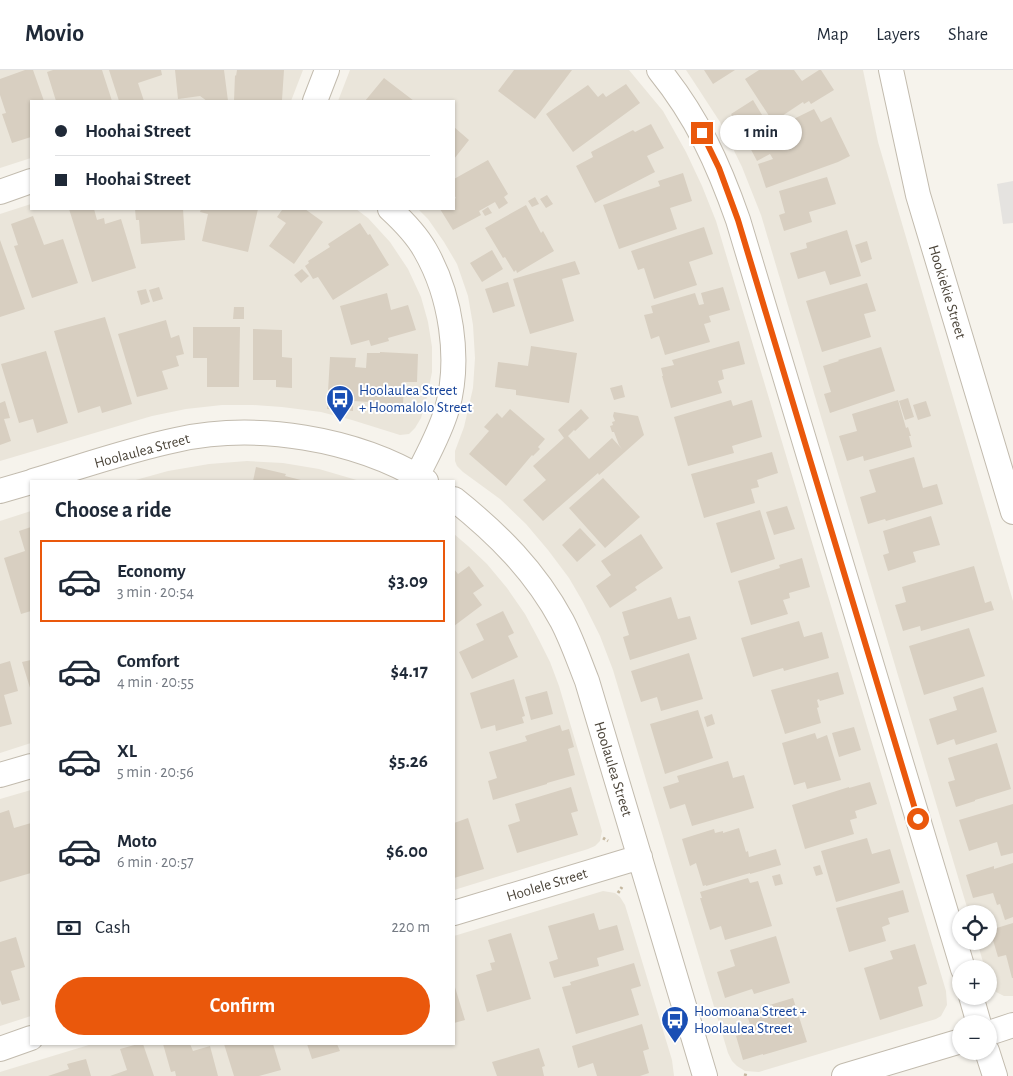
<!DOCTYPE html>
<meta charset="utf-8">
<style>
body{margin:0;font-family:"Alegreya Sans",sans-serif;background:#f6f6f7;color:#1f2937;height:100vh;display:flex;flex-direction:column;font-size:19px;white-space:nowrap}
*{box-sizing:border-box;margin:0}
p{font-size:16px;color:#747a83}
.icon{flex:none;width:28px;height:28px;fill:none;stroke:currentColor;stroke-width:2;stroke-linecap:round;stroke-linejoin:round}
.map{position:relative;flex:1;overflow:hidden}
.side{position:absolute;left:30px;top:410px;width:425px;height:565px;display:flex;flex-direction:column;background:#fff;border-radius:0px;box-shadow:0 1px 4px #0004}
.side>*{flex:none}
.banner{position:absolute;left:30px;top:30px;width:425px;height:110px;border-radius:0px;box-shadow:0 1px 4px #0004;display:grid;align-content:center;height:110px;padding:0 25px;background:#fff}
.buttons{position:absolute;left:952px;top:835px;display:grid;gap:10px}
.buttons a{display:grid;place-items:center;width:45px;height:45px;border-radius:50%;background:#fff;box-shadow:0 1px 4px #0004;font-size:25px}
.end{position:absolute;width:22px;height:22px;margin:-11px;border:6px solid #ea580c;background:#fff;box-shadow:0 0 0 2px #fff}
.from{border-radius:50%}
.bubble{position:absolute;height:35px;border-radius:18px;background:#fff;box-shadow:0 1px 4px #0004;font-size:16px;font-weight:700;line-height:35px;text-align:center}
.banner b{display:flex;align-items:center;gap:18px;height:48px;font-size:19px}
.banner b+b{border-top:1px solid #e0e1e3}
.banner i{width:12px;height:12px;background:#1f2937}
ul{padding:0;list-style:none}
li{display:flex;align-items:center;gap:15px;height:82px;margin:0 10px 8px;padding:0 15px;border:2px solid transparent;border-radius:0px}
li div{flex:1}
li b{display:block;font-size:19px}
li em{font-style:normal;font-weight:700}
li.current{border-color:#ea580c}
li>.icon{width:45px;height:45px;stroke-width:1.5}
h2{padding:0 25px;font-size:22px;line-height:60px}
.pay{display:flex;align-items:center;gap:12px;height:55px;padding:0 25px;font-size:19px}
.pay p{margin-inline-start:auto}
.action{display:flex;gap:10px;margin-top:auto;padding:10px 25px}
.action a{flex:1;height:58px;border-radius:30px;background:#ea580c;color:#fff;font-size:20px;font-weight:700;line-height:58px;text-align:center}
header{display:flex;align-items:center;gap:30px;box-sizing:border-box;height:70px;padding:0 25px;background:#fff;border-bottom:1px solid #e0e1e3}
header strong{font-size:24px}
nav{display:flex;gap:28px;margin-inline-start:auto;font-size:18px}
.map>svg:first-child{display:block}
.residential{fill:#eae5da}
.parking{fill:#e5e3e0}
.building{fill:#d8cfc1}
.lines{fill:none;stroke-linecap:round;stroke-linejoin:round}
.minor-casing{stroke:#c2bbae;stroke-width:26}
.path{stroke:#c4b79f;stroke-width:3;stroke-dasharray:2.5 2.5;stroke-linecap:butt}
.minor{stroke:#fff;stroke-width:24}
.route{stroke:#ea580c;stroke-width:6}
.labels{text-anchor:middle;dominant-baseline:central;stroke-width:4;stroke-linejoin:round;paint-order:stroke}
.street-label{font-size:15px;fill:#4b4439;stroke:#fff}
.transit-label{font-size:15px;fill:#164399;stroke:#fff;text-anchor:start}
</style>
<header>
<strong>Movio</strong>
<nav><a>Map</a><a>Layers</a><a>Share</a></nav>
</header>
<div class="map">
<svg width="1013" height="1006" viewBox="0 0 1013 1006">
<rect width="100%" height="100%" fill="#f6f3ec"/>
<path class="residential" d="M0 0H303L291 31H31V88L0 98Z
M350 0H629L663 41 686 82 702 116 716 151 946 921 947 935 941 946 936 949 759 1002 745 1001 737 996 732 991 728 983 613 600 600 566 583 532 569 508 548 480 526 454 500 429 463 402 457 396 455 391V381L464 357 473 318 475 288 473 255 468 226 457 194 444 172 428 149 418 139H454V31H338Z
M686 0H863L878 72 1013 531V926H1004L996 922 990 913 989 899H985L977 871H989V844H969L761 145 742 97 720 52 692 9Z
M31 134V139H356L368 148 390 172 408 199 421 227 428 252 432 277V302L427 327 421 348 415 358 409 364 400 365 352 350 321 342 282 337 253 335H222L186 339 152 346 0 391V144Z
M247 391 283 393 319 399 360 411H132L168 401 209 394Z
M31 441V673L0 683V451Z
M454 464 468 476 487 494 507 518 525 544 539 570 550 592 559 616 602 761 600 771 595 776 588 779 454 820Z
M31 720V946L0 956V729Z
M603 821 615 823 620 827 625 835 672 990 674 1006H0V1002L92 974H454V866Z"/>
<path class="parking" d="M1013 111V153L1003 154 997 114Z"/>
<path class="building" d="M25 0H33L44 31H31V67L12 73 2 44 6 43 0 25V9Z
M53 0H102L112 31H56L47 2Z
M109 0H161L162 5 138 13 144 31H119Z
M175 0H224L228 31H207L200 26 178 29Z
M237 0H284L282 30H277V31H234L235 5 236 6Z
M514 0H572L535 49 498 21Z
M704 0H735L713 14Z
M759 0H794L802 11 819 0H821L834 20 811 34 809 31 804 34 803 32 773 52 745 9Z
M384 8 414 31H365Z
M626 14 640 33 573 82 546 44 588 15 598 27 603 23 606 27Z
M753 30 765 50 744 64 731 44Z
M814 39 821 52 831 47 850 86 838 92 766 118 758 94 773 89 770 84 757 91 747 72Z
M651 54 664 78 647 86 655 102 595 133 576 96 593 87 591 82 633 60 635 62Z
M454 57 469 70 454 89Z
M488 90 508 124 504 127 508 133 499 139 495 132 479 141 481 145 453 160 440 139H454V129L456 128 454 125V109Z
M683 103 692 131 670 138 677 159 619 179 603 135 660 116 658 111Z
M827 107 836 134 809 142 812 152 784 161 779 145 785 143 779 121Z
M547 125 553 134 546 138 540 129Z
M535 127 539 134 532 137 528 131Z
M526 135 541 163 543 161 554 181 517 203 516 200 514 202 505 187 503 188 485 158Z
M488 137 492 143 485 146 482 141Z
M69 139H94L97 150 104 148 105 154 121 149 136 198 92 212Z
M135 139H183L185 170 141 174 139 150H136Z
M201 139H258L248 182 202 171 208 144 200 142Z
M279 139H305L323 152 294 194 269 176 286 153 277 147 282 140Z
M33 146 44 175 63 169 78 213 32 228 14 176 18 175 11 154Z
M360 153 368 165 370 164 389 195 333 230 318 207 313 209 305 196 309 193 308 191 330 177 328 174Z
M704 157 713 184 689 192 697 215 654 229 644 198 638 200 631 181Z
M847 160 861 206 830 215 825 201 798 209 790 183 807 178 806 173Z
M0 170 25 239 0 247Z
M867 171 872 189 861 193 855 175Z
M492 180 503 199 482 212 470 193Z
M575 191 580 204 562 209 574 251 530 264 513 209Z
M302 199 309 206 301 213 294 205Z
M508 212 515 236 493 243 485 219Z
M867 213 876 241 864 244 871 267 822 282 806 231Z
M159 217 163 229 153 232 149 220Z
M723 217 730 240 709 246 711 252 704 254 710 272 665 285 659 266 651 269 644 245 653 243 651 236 695 223 699 235 704 234 701 223Z
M146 219 150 232 141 235 137 221Z
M387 223 391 240 408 235 416 260 388 268 389 271 371 276 369 270 351 275 340 236Z
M234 237H244V249H233Z
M105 247 132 334 102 343 100 336 78 343 54 261Z
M166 250 171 268 179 265 184 284 176 286 179 296 162 301 168 319 137 327 118 264Z
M193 257H240L239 317H207V288H193Z
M253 259 282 260V287L292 288V318L276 317V310H253Z
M739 271 745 294 722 300 724 309 718 311 722 323 671 338 662 306H663L661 298 674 295 672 290Z
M531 276 577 283 569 333 516 325V320L495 317 498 292 528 296Z
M881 277 895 321 830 343 824 324 831 322 823 296 839 291 838 290Z
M46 281 68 353 37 363 33 349 19 353 1 294Z
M380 282 418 284 417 312H404L403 334 353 331V341L327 339 330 287 356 288 355 297 366 298 367 283H380Z
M622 315 625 327 614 330 610 318Z
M908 328 914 347 905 350 899 331Z
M731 330 733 336 752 330 762 367 732 376 734 383 688 396 674 347Z
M898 330 906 358 908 357 911 366H909L912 377 864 391 863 386 847 391 839 366 857 361 852 344Z
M5 331 10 348 4 349 11 371 0 375V333Z
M926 331 931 346 918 350 913 335Z
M510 339 545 369 538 377 540 379 533 386 532 385 506 416 469 384 489 361 484 357 497 343 502 348Z
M581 339 589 348 575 361 574 360 568 366 589 389 612 368 622 379 619 375 614 362H612L610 356 613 355 612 352 615 351 613 346 614 342 638 346 644 365 599 405 598 403 543 451 523 430 546 410 533 396 564 368 558 360Z
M772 382 778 403 757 410 759 417 751 419 755 433 704 448 691 404Z
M914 387 923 418 937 414 943 434 886 451 885 449 868 454 860 427 876 422 869 400Z
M256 397 286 404 285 406 305 411H253Z
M603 408 640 447 605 478 569 438Z
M787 436 795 459 774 465 766 442Z
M760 440 775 489 731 503 716 453Z
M931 446 940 475 913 482 916 492 888 501 883 485 889 483 883 461Z
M31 457V541L21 544 4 488 25 481 19 461Z
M580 458 596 475 577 492 562 475Z
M641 464 663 498 635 517 637 520 610 538 596 516 611 505 601 491Z
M802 488 810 517 789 523 790 528 783 530 788 544 751 555 738 511 780 498 779 495Z
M469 496 484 516 473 523 482 535 454 556V499L458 504Z
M974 496 985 533 991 531 994 540 921 561 920 556 903 561 895 535 906 532 902 517Z
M671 527 678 549 690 546 697 569 630 590 623 567 629 565 622 542Z
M503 541 514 563 508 566 518 587 472 609 459 582 484 570 476 554Z
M799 551 804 567 822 562 829 588 784 601 783 598 753 607 741 568Z
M969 558 985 606 924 625 909 576Z
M689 583 703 629 661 641 657 627 641 632 631 601Z
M31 590V621L22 592Z
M10 591 18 621 4 625 12 654 0 657V594Z
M838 602 844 624 820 631 819 629 817 630 819 637 817 638 821 653 785 664 771 620Z
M514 609 525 646 522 647 524 653 496 661 495 655 481 659 470 623Z
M983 617 997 662 956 675 954 669 937 675 929 649 957 640 953 627Z
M547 621 553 644 531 650 525 627Z
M698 640 713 688 665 704 650 654Z
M712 644 715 654 707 657 704 647Z
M560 655 562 661 569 659 574 677 568 679 575 705 547 713V714L493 730 488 711 497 708 489 682 527 671 525 666Z
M854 657 861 680 839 687 832 663Z
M815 663 817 669 827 665 841 710 807 719 805 712 794 715 782 673Z
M997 673 1011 719 975 730V731L956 737 948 712 955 710 948 688Z
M728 691 733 708 744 705 754 738 692 756 685 734 670 739 663 717 679 712 677 706Z
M870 712 877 734 855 741 857 748 850 750 854 764 805 779 792 735 849 717V718Z
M571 717 578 741 571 743 578 765 517 783 508 755 520 751 515 734Z
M1013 734V783L1001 786 997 772 969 781 959 750Z
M9 740 14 758 31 753V803L0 812V743Z
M468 748 484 799 454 808V753Z
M739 758 746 782 748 781 749 787 776 779 781 795 750 804V803L706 816V815L703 816 696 793 690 796 682 769 714 759 715 763 723 761V763Z
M867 768 872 784 890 779 900 813 836 832 821 781Z
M1013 793V847L1005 850 1000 834 997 835 993 823 973 828 966 805 994 796V799Z
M820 795 823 804 816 806 813 797Z
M780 804 783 814 775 816 772 806Z
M748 808 750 813 758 811 772 856 725 870 721 856 710 860 700 828H702L700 822Z
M903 820 909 842 888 848 890 854 882 857 886 871 849 882 836 838Z
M594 843 599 860 617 855 624 880 597 888 599 896 554 908 549 892 558 889 548 856Z
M1013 853V908H1012L1006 885 998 887 990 860Z
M511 863 531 929 487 942 476 905 492 900 490 893 495 892 488 870Z
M776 866 790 913 754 924 752 919 725 928 717 902 735 896 730 880Z
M16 867 25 897 11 901 20 930 2 935 0 930V872Z
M915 874 927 914 918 917 923 936 880 950 864 898 893 889 890 881Z
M634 893 641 916 631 919 639 945 576 964 562 917 571 915 570 912Z
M454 914 465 950 454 953Z
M793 928 807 972 763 985V984L743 990 736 966 752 961 748 948 758 945 756 939Z
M642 954 649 979 643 981 649 1003 640 1006H597L593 993 578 998 572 976Z
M138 974H143L154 1006H110L127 1000 120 979Z
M163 974H190L193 981 210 976 218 1006H176L175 1001 171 1002Z
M224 974H273L281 1000 259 1006H234Z
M307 974H337L340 981 312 989Z
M539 978 545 996 542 997 544 1006H497L492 992Z
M86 989 91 1006H48L69 999 67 994Z"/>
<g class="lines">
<defs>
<path id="minor" d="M659 0C697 47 718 93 738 150L963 899
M891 0 918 125 1013 442
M315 31 327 0
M0 122 31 111
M390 139C403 151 416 164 425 180 451 225 461 289 447 339 440 363 428 384 417 406
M33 411C80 397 128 380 176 370 256 352 355 368 426 411
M0 421 31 412
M454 429C498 464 535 501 562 551 572 570 579 591 587 611L705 1006
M0 705 31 696
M454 843 640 787
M971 926 979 954
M989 963 1013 955
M0 979 31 968
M987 981 995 1006
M844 1006 961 971"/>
</defs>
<use href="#minor" class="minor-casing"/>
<path class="path" d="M603 768 608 771
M618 823 622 817
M745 1006 746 1003"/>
<use href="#minor" class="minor"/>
</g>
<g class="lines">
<path class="route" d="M702 63 719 98 738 150 918 749"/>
</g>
<defs>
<symbol id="bus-pin" viewBox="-11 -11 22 30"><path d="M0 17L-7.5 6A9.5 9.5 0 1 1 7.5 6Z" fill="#1a4fb4" stroke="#fff"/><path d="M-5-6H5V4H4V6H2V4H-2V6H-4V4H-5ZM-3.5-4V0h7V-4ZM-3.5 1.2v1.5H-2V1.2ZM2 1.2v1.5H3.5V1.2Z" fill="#fff"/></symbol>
</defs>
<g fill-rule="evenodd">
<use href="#bus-pin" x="324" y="313" width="32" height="43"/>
<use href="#bus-pin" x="659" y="934" width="32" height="43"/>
</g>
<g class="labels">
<g class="street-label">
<text transform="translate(947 222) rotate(73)">Hookiekie Street</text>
<text transform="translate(142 381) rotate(-15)">Hoolaulea Street</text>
<text transform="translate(613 699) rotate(73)">Hoolaulea Street</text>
<text transform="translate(547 815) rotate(-17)">Hoolele Street</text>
</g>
<g class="transit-label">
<text x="359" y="320">Hoolaulea Street<tspan x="359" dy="17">+ Hoomalolo Street</tspan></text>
<text x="694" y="941">Hoomoana Street +<tspan x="694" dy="17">Hoolaulea Street</tspan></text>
</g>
</g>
</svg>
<div class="buttons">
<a><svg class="icon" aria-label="locate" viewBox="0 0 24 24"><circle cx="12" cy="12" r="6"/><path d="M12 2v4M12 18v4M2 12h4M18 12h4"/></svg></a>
<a>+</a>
<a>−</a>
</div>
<i class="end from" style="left:918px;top:749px"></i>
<i class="end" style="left:702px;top:63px"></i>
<div class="bubble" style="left:720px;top:45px;width:82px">1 min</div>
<div class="banner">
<b><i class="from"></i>Hoohai Street</b>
<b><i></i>Hoohai Street</b>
</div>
<section class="side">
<h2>Choose a ride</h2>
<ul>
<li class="current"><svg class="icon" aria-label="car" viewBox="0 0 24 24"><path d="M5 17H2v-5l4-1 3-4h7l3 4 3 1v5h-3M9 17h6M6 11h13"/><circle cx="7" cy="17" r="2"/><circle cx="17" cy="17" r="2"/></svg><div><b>Economy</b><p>3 min · 20:54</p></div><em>$3.09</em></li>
<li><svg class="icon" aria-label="car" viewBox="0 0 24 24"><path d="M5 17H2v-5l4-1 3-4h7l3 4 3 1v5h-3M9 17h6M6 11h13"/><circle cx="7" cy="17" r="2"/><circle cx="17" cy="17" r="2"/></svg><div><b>Comfort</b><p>4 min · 20:55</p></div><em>$4.17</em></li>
<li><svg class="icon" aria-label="car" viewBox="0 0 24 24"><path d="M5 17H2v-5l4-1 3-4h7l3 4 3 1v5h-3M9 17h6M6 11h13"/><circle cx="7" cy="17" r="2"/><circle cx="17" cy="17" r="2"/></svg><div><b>XL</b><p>5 min · 20:56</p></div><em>$5.26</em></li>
<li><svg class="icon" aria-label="car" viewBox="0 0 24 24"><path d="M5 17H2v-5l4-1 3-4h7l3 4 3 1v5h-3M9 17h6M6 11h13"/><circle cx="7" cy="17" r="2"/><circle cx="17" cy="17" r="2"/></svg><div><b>Moto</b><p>6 min · 20:57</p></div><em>$6.00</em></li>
</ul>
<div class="pay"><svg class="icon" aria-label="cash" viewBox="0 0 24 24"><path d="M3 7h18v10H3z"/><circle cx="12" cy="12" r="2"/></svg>Cash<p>220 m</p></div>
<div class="action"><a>Confirm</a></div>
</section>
</div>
